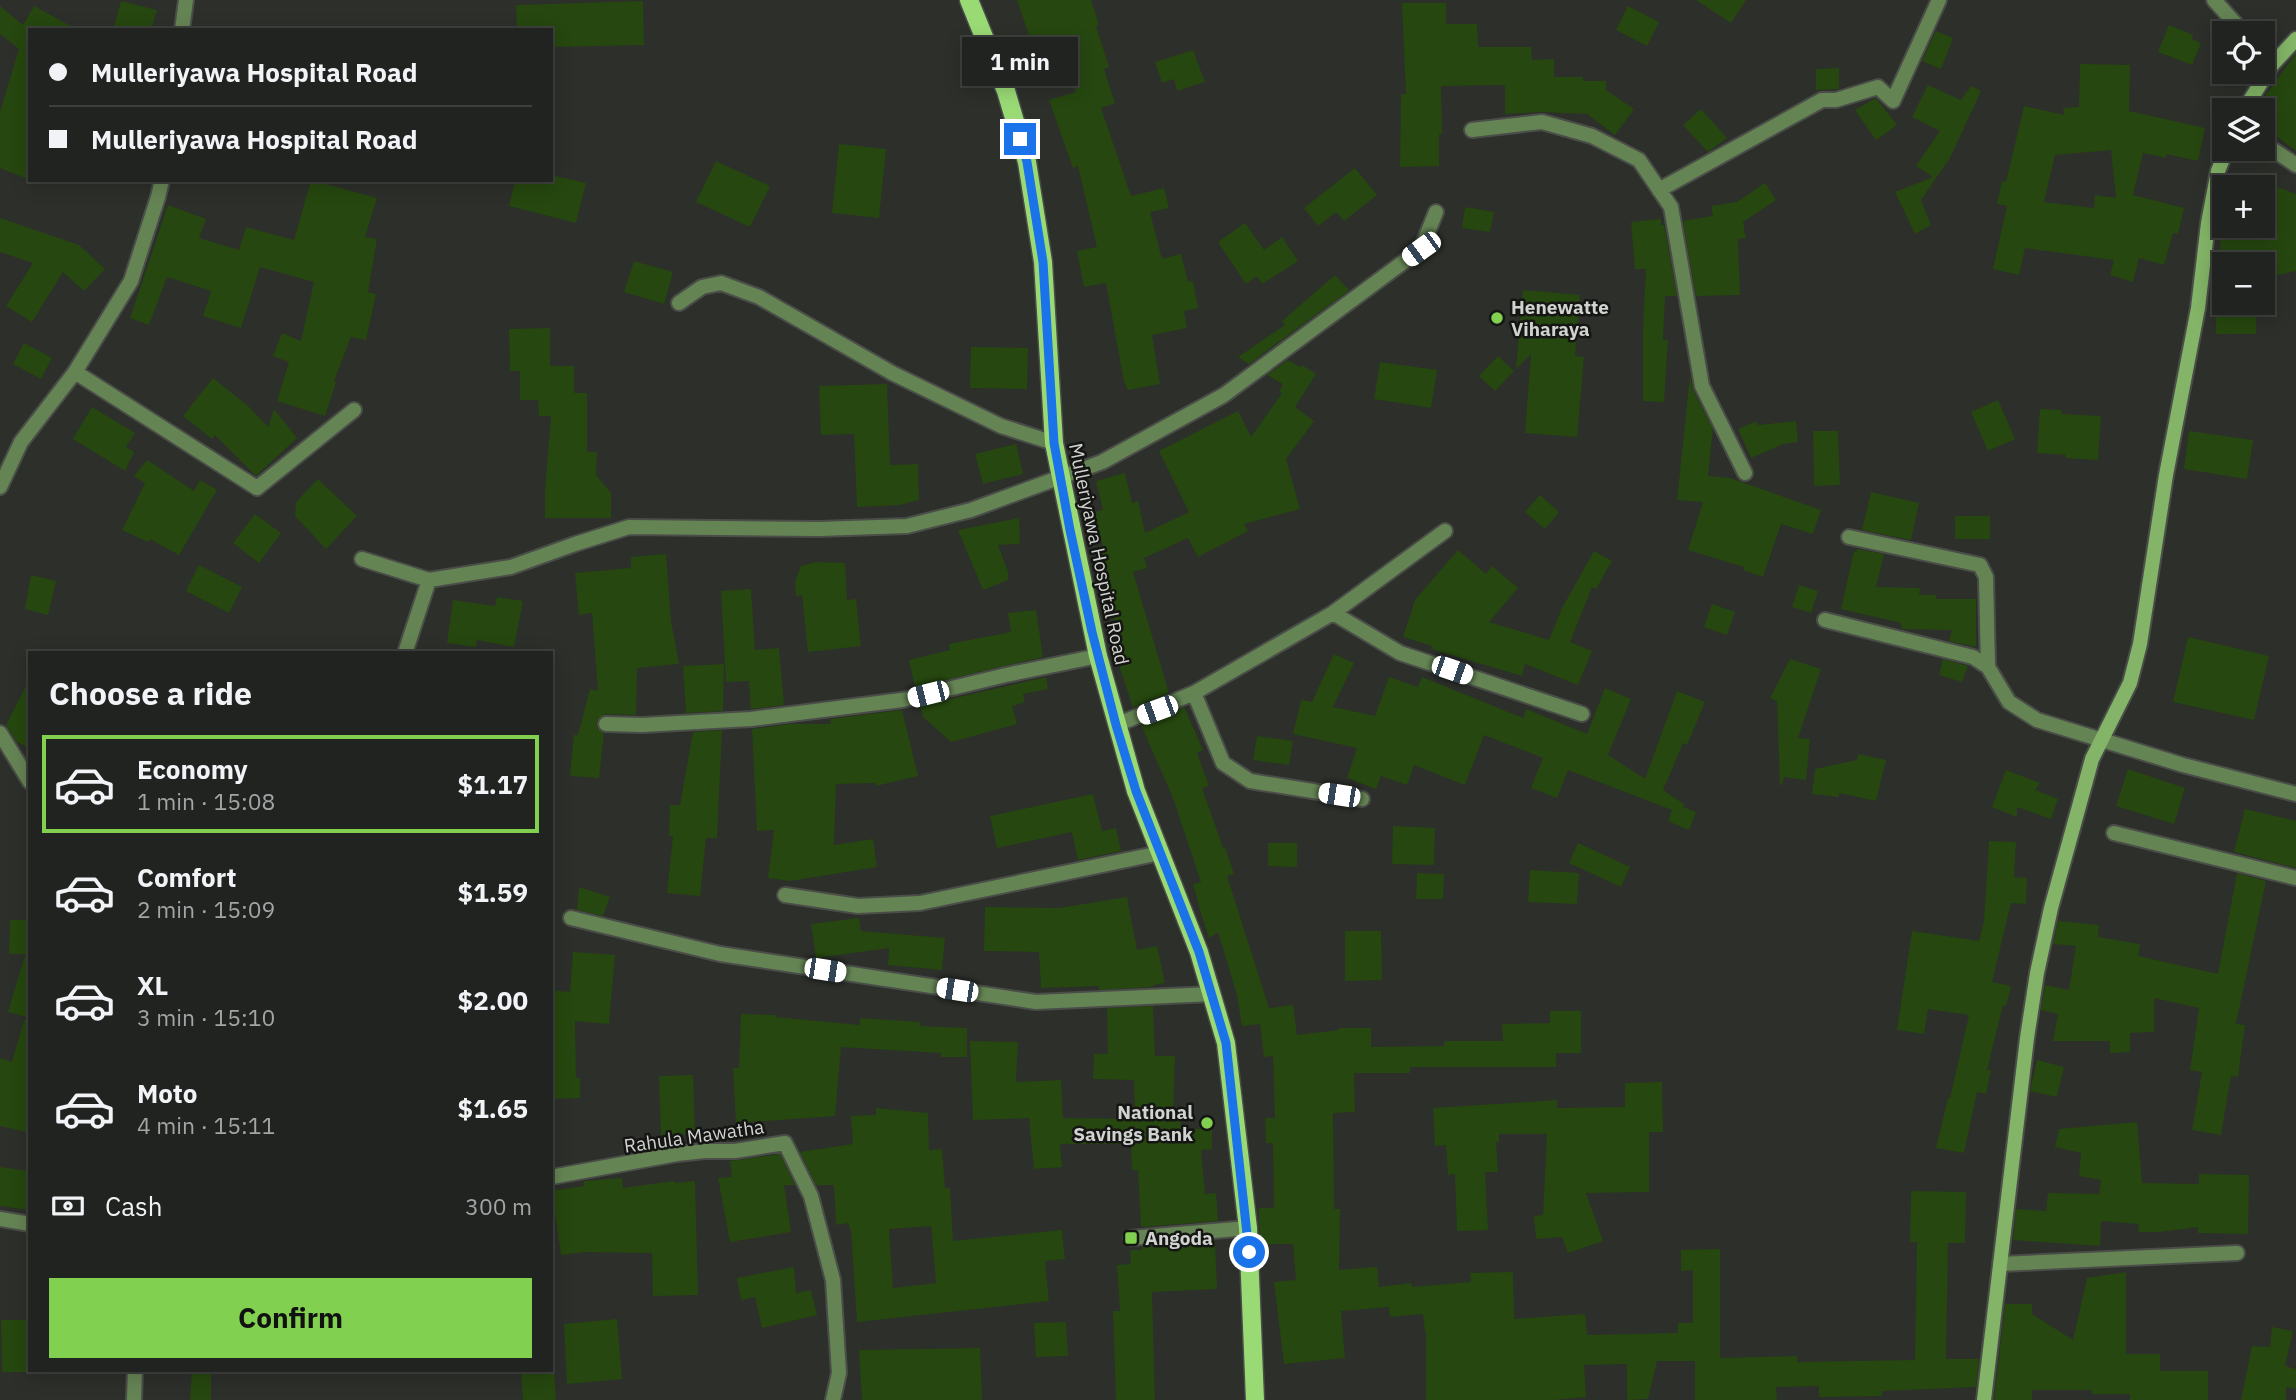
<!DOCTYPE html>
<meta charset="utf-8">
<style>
body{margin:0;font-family:"IBM Plex Sans",sans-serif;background:#2d2f2d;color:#f1f3f6;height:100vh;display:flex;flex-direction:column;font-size:26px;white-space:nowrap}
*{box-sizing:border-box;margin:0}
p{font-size:23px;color:#a2a4a5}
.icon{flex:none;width:38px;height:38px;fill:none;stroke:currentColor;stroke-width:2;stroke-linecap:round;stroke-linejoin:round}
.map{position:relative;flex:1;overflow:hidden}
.sheet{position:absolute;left:28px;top:651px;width:525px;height:721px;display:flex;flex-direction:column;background:#212320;border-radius:0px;box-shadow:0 4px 18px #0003,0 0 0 2px #3e403e}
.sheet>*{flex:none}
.banner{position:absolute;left:28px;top:28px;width:525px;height:154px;border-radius:0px;box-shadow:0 4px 18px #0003,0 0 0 2px #3e403e;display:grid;align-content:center;height:154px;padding:0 21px;background:#212320}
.buttons{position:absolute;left:2212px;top:21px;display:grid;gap:14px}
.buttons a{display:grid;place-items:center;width:63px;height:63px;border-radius:0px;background:#212320;box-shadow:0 4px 18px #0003,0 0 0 2px #3e403e;font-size:35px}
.end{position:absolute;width:32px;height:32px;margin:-16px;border:9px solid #1a73e8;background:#fff;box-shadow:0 0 0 4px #fff}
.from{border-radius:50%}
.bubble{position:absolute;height:49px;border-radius:0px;background:#212320;box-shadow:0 4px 18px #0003,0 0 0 2px #3e403e;font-size:23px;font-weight:800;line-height:49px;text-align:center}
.car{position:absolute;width:21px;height:42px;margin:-21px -10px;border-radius:9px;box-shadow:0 0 5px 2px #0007;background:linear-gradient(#fff 24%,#345 0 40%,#fff 0 76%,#345 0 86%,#fff 0)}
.banner b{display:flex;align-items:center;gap:24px;height:66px;font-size:26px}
.banner b+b{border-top:2px solid #3e403e}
.banner i{width:18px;height:18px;background:#f1f3f6}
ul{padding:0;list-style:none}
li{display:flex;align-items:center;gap:21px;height:98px;margin:0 14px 10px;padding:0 7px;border:4px solid transparent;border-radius:0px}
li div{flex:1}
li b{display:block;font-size:26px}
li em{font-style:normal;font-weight:800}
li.current{border-color:#82d04f}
li>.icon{width:63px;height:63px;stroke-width:1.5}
h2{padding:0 21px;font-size:32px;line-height:84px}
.pay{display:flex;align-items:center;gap:18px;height:77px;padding:0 21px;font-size:26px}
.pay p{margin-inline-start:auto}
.button{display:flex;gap:14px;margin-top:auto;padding:14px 21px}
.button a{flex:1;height:80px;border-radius:0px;background:#82d04f;color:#111;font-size:28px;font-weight:800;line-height:80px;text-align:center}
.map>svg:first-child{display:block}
.building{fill:#26470f;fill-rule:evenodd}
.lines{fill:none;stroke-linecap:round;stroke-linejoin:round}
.lane-casing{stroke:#4a4d48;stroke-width:18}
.street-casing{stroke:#4a4d48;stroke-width:18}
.secondary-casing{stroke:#4a4d48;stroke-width:18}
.primary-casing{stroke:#4a4d48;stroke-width:21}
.lane{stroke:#658454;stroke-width:14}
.street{stroke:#658454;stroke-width:14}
.secondary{stroke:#83b467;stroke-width:14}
.primary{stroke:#9ada75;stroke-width:18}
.route{stroke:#1a73e8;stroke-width:9}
.poi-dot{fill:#82d04f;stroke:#151614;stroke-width:2.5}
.labels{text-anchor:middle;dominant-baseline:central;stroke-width:5;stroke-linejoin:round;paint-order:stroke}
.poi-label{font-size:19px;font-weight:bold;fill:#d1d3d0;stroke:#151614;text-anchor:start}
.street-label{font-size:19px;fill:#d1d3d0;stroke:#151614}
</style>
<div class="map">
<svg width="2296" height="1400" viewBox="0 0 2296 1400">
<rect width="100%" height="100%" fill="#2c2f2a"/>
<path class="building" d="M1017 0H1091L1099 25 1096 26 1109 67 1104 69 1115 103 1101 108 1131 196 1164 188 1169 208 1150 212 1162 259 1181 254 1188 282 1193 281 1198 308 1184 311 1187 328 1152 335 1160 384 1128 390 1124 382 1106 283 1084 287 1077 251 1097 247 1078 166 1073 168 1049 100 1076 92 1057 39 1033 47Z
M1696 0H1746L1731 23Z
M121 1 157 10 151 30H113Z
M643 1 644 45 551 47V30H517L516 5Z
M1402 3H1446V24H1477L1478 47H1531L1532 60 1554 59V77H1583V81H1606V90L1634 109 1615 135 1587 114 1541 112 1505 114V85L1441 86 1442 134H1439V166L1400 167 1401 94H1406Z
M0 6 23 25 34 6 78 30H28L30 31V180L0 168V112L19 49 0 34Z
M1628 6 1659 22 1647 46 1616 30Z
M2169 25 2193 35 2192 39 2201 43 2192 65 2158 52Z
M1936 31 1953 38 1941 69 1922 61Z
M1193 50 1205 82 1177 91 1174 79 1162 83 1155 62Z
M2296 53V151L2263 126 2265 110H2255Z
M2080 64 2130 65 2129 111 2205 128 2198 161 2166 154V158L2143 153 2133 195 2184 208 2178 234 2173 233 2164 265 2139 258 2133 282 2110 275 2114 260 2025 248 2019 275 1993 269 2007 206 1997 204 2002 181 2006 182 2024 106 2064 115 2063 108 2079 107ZM2111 150 2116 198 2095 195 2094 208 2044 202 2055 155Z
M1839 68V89L1816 90V69Z
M1928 85 1961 100 1971 86 1981 91 1950 158 1921 200 1931 225 1915 234 1895 192 1933 177 1916 166 1940 131 1912 117Z
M1876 98 1897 125 1876 140 1855 110Z
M1701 109 1727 138 1708 152 1683 125Z
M839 144 886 149 879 218 832 213Z
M716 161 770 186 750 227 696 202Z
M1355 168 1377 195 1344 221 1336 212 1318 226 1304 208Z
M551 175 586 183 576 223 509 206 515 180H551Z
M311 180 377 198 365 237 377 239 368 292 376 294 366 340 351 337 334 381 336 382 325 416 277 401 289 362 273 356 282 333 301 341 314 282 260 267 241 328 203 316 211 291 167 277 149 325 130 318 168 205 206 219 199 238 239 250 246 227 294 240Z
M2263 182 2296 194V271L2273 276H2263V264H2219L2222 226H2263Z
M1765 183 1776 200 1743 222 1746 238 1738 239 1740 295 1696 296 1683 221 1713 216 1711 206 1737 202Z
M1465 207 1494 212 1490 232 1462 228Z
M0 218 79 245 105 269 84 291 63 272 32 322 6 306 33 263 0 252Z
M1661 219V225H1664L1677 296H1665L1663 340H1668L1664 402 1643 401V329L1646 269H1635L1631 222Z
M1245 223 1264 250 1282 237 1298 261 1262 284 1257 276 1246 284 1218 242Z
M634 261 673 272 664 304 624 292Z
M1335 275 1349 290 1347 292 1249 364 1238 357 1285 325 1282 321Z
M1523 290 1580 295 1575 356 1584 357 1577 437 1525 433 1531 354 1516 369Z
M2216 308H2256V334H2216Z
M550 328V366H574V393H587V452H597L596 475 611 493V518H545V490L551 416H539L538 400H520V371H510L509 329Z
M24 343 52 358 41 379 13 364Z
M971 347 1028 348 1027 389 970 388Z
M1498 356 1514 371 1495 391 1479 376Z
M1288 360 1300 367 1302 365 1316 374 1295 407 1314 421 1286 459 1300 509 1244 524 1248 531 1198 557 1188 538 1144 558 1147 568 1133 572 1169 693 1133 708 1118 662 1125 660 1106 592 1110 591 1099 547 1103 546 1094 512 1103 510 1096 481 1125 473 1132 503 1138 501 1145 533 1189 512 1159 451 1238 411 1251 437 1282 393 1279 391 1283 384 1267 375Z
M1380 362 1437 370 1431 408 1374 399Z
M1690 376 1693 390 1713 429 1708 476 1730 478 1821 510 1813 534 1781 524 1763 577 1743 570 1744 567 1688 550 1703 502 1677 500Z
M213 378 248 406 268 427 274 409 297 438 256 476 215 435 212 439 183 416Z
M887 384 890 465 918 464 919 500 900 505 857 507 854 434 821 435 819 386Z
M1998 400 2015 439 1988 451 1971 412Z
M92 407 135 433 126 447 134 452 125 471 73 439Z
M2040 409 2062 410 2061 414 2101 416 2098 460 2066 458V455L2037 453Z
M1756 421 1758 425 1796 421 1798 442 1783 444 1751 458 1738 429Z
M1813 431H1838L1840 485 1814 486Z
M2189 431 2253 440 2247 479 2184 469Z
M1016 444 1023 474 983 484 975 454Z
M147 460 194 491 200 480 217 490 179 555 150 539 148 542 122 530 145 483 134 476Z
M318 479 357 516 326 549 295 516 296 502Z
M1871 492 1919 503 1911 540 1862 530Z
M1540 495 1559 512 1545 529 1525 512Z
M255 514 281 533 259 563 233 543Z
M1955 516H1990V539H1955Z
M1019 518 1020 544 998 545 1008 572V580L983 590 958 530Z
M1857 549 1884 554 1876 587 1920 588 1919 595H1936V599H1976V647L1949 641 1952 630 1902 629 1901 623 1841 609 1854 551 1857 552Z
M1458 550 1486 574 1492 566 1518 588 1489 622 1549 640 1562 608 1594 551 1612 561 1596 589 1592 587 1570 642 1592 651 1578 685 1525 664 1522 676 1431 649 1432 646 1403 637 1415 600Z
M666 554 671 621 679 664 637 668 636 715 606 714 598 720 597 728 604 733 599 778 570 776 574 735H578L590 689 598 691 592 613 579 615 575 573 631 568V557Z
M816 562 845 563 847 600 856 599 861 646 808 652 802 595 796 596 795 581 801 566Z
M199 565 242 587 229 613 186 591Z
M31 575 56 581 48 615 25 609Z
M1799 585 1818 591 1811 613 1792 607Z
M751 589 755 650 779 648 784 705 751 709 749 681 726 682 721 591Z
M497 597 523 601 514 647 477 640 476 647 447 643 453 600 495 606Z
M1712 604 1735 612 1727 635 1704 627Z
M1036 610 1043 657 915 687 909 660 950 650 949 644 1011 632 1008 613Z
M2188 637 2269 656 2254 720 2173 702Z
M1334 654 1354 663 1333 707 1375 716 1389 677 1418 687 1422 677 1523 718 1526 709 1587 734 1605 688 1631 699 1608 755 1645 779 1677 691 1705 702 1687 745 1683 743 1663 790 1684 804 1683 807 1696 812 1689 830 1668 821 1672 810 1568 770 1557 798 1531 788 1543 758 1484 735 1465 785 1414 765 1407 785 1381 776 1376 789 1347 778 1357 748 1293 734 1301 700 1312 702Z
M1790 659 1821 669 1798 738 1810 739 1806 780 1784 777 1782 785H1780L1777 701 1770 698Z
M1943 659 1968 666 1962 682 1939 675Z
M724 664 723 711 686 713 683 666Z
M1046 677 1048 689 1023 694 1025 702 1012 706 1017 724 951 742 923 717 920 706Z
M30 678V748L17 742 6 725Z
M1184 707 1203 750 1197 753 1209 786 1202 788 1223 848 1225 847 1234 874 1227 876 1269 1008 1293 1005 1297 1035 1339 1030V1028H1371V1047L1444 1046V1041H1503L1502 1024 1550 1023V1011H1581V1053H1556V1067H1410V1073H1354L1355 1112 1333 1113 1334 1209H1340L1339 1270 1377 1267 1379 1287 1411 1283 1412 1287 1471 1282 1470 1273 1513 1272 1514 1319 1585 1314 1587 1335 1678 1333V1323H1693V1270L1681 1271V1250L1720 1249V1358L1797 1356V1362L1915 1360 1917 1242H1910L1911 1191 1966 1192 1965 1243H1948L1946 1359H1979L1976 1387 1882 1391V1396L1819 1397V1386L1776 1387 1777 1400H1695V1361H1657L1648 1399 1627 1400V1364L1584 1365 1586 1397 1554 1400H1426V1332H1425L1423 1314 1390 1317 1389 1307 1341 1311 1345 1358 1284 1364 1274 1282 1296 1280 1293 1244H1260L1259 1221V1208H1274L1273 1143H1266L1265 1118H1275L1273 1056 1264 1057 1260 1024 1242 1026 1237 995 1218 932 1209 938 1200 910 1193 884 1201 882 1173 798 1141 725Z
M902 710 918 776 876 786 875 783 836 784 834 845 873 839 877 867 790 881 768 878 774 830 757 831 752 729 789 724H831L830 719Z
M722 730 717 838H706L700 896 667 893 673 836H669L670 805H680L693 732Z
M1257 736 1293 741 1289 765 1253 760Z
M1858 754 1886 760 1876 801 1839 793V797L1812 794 1815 769 1857 760Z
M2128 769 2185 788 2174 824 2116 806Z
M2006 770 2040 783 2035 790 2058 799 2051 819 2017 807V817L1992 807Z
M1093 794 1102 831 1116 828 1121 851 1078 860 1072 832 997 848 990 816Z
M2245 809 2296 821V868L2234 852Z
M1393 826 1435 828 1434 865 1392 864Z
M1989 841 2016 842 2014 877 2027 878 2026 904 2011 903 1992 982 2011 986 2006 1006 2003 1005 1987 1070H1991L1986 1094 1977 1092 1964 1153 1936 1148 1948 1098H1950L1969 1015 1928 1009 1924 1034 1897 1030 1912 931 1979 941 1984 921Z
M1268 843H1297V867L1268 866Z
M1578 843 1630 867 1621 887 1569 863Z
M1530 870 1579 873 1577 904 1528 902Z
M1417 873 1444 874 1443 899H1416Z
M2237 873 2266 881 2236 1024 2245 1025 2238 1077 2231 1076 2221 1135 2192 1130 2202 1072 2190 1070 2199 1008 2154 998V1032L2130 1033V1052L2110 1053V1041H2053L2058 1014 2041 1010 2045 985 2069 990 2076 946 2053 944 2058 921 2099 925 2098 937 2140 944 2138 956 2218 974Z
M579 887 610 897 603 916 577 910Z
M1127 897 1137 950 1157 946 1165 983 1153 985V987L1099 990V986L1041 988 1039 952 984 951 985 907 1059 908Z
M859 918 861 931 945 938 942 970 888 965 889 948 816 958 811 924Z
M10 920H30V954H9Z
M1345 931H1381L1382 980 1345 981Z
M573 952 615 955 609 1024 575 1021 576 1078H580V1098L551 1099V990L570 992Z
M25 955 30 956V1018L8 1012Z
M1153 1006 1155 1056H1175L1173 1115H1181V1129H1212V1149L1201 1150 1205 1194 1216 1193 1218 1221 1141 1227 1138 1170H1132L1131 1144H1060L1062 1167 1034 1169 1029 1118 973 1120 970 1041 1018 1042 1016 1082 1061 1080 1063 1118 1135 1119 1134 1080 1093 1079 1094 1054H1108L1107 1008Z
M741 1014 775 1015V1017L860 1025V1018L920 1022V1026L967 1028V1057H941V1053L841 1047 835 1116 736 1123 733 1068H739Z
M24 1020H30V1133L0 1126V1058L12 1062Z
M2037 1060 2064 1067 2057 1097 2030 1091Z
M693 1075 695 1134 661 1135 659 1076Z
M1662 1082 1663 1132H1649V1192L1586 1193 1603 1241 1568 1253 1562 1237 1536 1239 1534 1216 1543 1215 1547 1134H1499V1142H1496L1498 1172H1485L1488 1230 1457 1231 1455 1174 1448 1175 1446 1145 1435 1146 1433 1108 1557 1100V1108L1625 1107V1083Z
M876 1108 928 1113 929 1150 942 1149 945 1188H950L953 1241 1062 1230 1065 1259 1045 1261 1049 1301 857 1322 851 1231 848 1223 836 1225 834 1185H816L800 1152 853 1144 851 1116 876 1115ZM931 1226 936 1283 893 1288 889 1229Z
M2137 1122 2142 1183 2199 1184V1174L2249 1175 2248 1234 2198 1233V1227L2159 1232H2138L2139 1224 2101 1221 2100 1246 2013 1240 2016 1209 2046 1211 2048 1193 2099 1194 2101 1180 2079 1176 2081 1153 2055 1147 2059 1129Z
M780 1154 795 1185H784L791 1232 730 1242 718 1178 732 1177 730 1161Z
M0 1167 30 1171V1210L0 1206Z
M622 1178 623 1188 674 1181V1183L695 1181 698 1295 653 1296 652 1253 584 1252 561 1255 552 1191 584 1186V1181Z
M1215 1240 1217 1289 1152 1292 1155 1400H1116L1113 1311H1120L1117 1265 1131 1264 1130 1250H1142V1247Z
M794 1267 796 1293 811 1290 817 1315 762 1328 755 1297 741 1300 737 1278Z
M2126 1272V1354H2160V1371H2208V1400H2130V1394H2092V1390H2032V1400H1994L2005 1304H2032V1314L2073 1340 2087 1278Z
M617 1319 622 1379 567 1384 564 1324Z
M1 1320H30V1372H2Z
M1066 1322 1068 1356 1036 1357 1034 1323Z
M2272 1327 2293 1331 2285 1366 2296 1369V1389L2286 1387V1400H2241L2252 1346 2270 1347Z
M980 1348 982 1400H862L859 1350Z
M192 1370H211V1400H190Z
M521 1370H554L556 1400H523Z"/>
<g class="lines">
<defs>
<path id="lane" d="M0 1219 30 1224"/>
<path id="street" d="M2214 0 2244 33
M182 30 186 0
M1472 130 1542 122 1592 136 1639 160 1671 207 1702 386 1745 473
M2263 143 2296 165
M1659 190 1822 100H1836L1878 87 1893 101 1939 0
M679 303 702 287 721 283 759 297 892 373 1001 426 1054 443
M75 372 257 488 354 410
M0 487 21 442 75 372 131 281 158 197 162 180
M1849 537 1980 565 1986 577 1988 667 2009 702 2037 720 2183 765 2296 794
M362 559 429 580 511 567 575 544 629 527 819 529 907 526 971 510 1102 462 1224 395 1421 249 1436 212
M1333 613 1400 653 1582 714
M1825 620 1973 657 1988 667
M405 653 429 580
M1194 693 1223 763 1250 781 1362 799
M606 724 642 725 751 719 902 700 1006 675 1098 656
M1116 725 1194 693 1333 613 1445 531
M0 733 30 782
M2114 833 2296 878
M785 895 858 906 920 903 1160 853
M571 918 720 954 1036 1002 1212 994
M551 1177 677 1154 705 1151H735L785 1143 811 1196 833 1280 839 1373 833 1400
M1131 1238 1248 1228
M2000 1264 2237 1253
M134 1400 135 1370"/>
<path id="secondary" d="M2244 110 2272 65 2296 39
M1984 1400 2027 1038 2037 973 2051 908 2092 759 2130 683 2140 644 2166 475 2198 308 2208 223 2218 171 2227 149"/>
<path id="primary" d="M969 0 1006 91 1027 162 1043 262 1054 443 1098 656 1136 791 1199 952 1226 1043 1248 1228 1255 1400"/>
</defs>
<use href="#lane" class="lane-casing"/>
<use href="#street" class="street-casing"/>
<use href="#secondary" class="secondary-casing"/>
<use href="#primary" class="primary-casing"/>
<use href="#lane" class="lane"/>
<use href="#street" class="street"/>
<use href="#secondary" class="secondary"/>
<use href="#primary" class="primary"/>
</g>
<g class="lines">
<path class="route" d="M1020 139 1027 162 1043 262 1054 443 1070 530 1092 632 1116 725 1136 791 1199 952 1226 1043 1249 1252"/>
</g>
<g class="poi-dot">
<circle cx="1497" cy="318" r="7"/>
<circle cx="1207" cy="1123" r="7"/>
<rect x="1124" y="1231" width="14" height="14" rx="3.5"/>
</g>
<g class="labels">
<g class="poi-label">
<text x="1511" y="307">Henewatte<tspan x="1511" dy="22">Viharaya</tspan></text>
<text x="1193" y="1112" text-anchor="end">National<tspan x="1193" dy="22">Savings Bank</tspan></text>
<text x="1145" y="1238">Angoda</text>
</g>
<g class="street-label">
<text transform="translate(1099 554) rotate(78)">Mulleriyawa Hospital Road</text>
<text transform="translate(694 1136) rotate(-8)">Rahula Mawatha</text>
</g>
</g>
</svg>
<div class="buttons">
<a><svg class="icon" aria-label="locate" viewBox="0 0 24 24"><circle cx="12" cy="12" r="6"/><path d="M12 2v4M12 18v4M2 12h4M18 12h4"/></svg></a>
<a><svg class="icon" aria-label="layers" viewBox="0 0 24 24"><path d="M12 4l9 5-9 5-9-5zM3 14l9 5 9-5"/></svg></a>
<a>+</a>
<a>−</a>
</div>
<i class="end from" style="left:1249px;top:1252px"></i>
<i class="end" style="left:1020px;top:139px"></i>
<div class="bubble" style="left:962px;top:37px;width:116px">1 min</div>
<i class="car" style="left:1421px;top:249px;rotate:234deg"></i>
<i class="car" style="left:1452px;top:670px;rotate:109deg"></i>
<i class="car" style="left:928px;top:694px;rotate:256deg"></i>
<i class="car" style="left:1157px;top:710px;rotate:250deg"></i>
<i class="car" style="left:1339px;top:795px;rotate:279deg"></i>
<i class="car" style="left:825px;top:970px;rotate:99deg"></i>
<i class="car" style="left:957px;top:990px;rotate:279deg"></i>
<div class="banner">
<b><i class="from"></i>Mulleriyawa Hospital Road</b>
<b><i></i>Mulleriyawa Hospital Road</b>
</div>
<section class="sheet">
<h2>Choose a ride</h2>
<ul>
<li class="current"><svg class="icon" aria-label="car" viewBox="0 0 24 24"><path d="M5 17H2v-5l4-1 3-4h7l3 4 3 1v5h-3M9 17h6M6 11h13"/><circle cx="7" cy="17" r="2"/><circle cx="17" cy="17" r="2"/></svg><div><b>Economy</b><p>1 min · 15:08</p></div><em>$1.17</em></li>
<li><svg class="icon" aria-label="car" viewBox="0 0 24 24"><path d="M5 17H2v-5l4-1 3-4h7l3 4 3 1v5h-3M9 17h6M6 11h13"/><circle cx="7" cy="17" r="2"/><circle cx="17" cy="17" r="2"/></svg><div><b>Comfort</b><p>2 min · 15:09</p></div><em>$1.59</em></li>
<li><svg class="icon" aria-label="car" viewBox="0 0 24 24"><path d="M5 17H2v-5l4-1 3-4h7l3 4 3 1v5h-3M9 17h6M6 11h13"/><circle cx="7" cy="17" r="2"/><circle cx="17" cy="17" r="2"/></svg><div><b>XL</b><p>3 min · 15:10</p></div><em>$2.00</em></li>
<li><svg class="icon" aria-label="car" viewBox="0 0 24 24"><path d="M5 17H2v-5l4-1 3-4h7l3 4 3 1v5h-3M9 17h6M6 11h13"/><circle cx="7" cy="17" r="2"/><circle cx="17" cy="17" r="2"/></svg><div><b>Moto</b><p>4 min · 15:11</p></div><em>$1.65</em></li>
</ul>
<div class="pay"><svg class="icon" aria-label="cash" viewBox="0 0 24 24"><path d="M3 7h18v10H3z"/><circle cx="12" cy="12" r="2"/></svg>Cash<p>300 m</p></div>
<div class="button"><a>Confirm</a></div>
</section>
</div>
